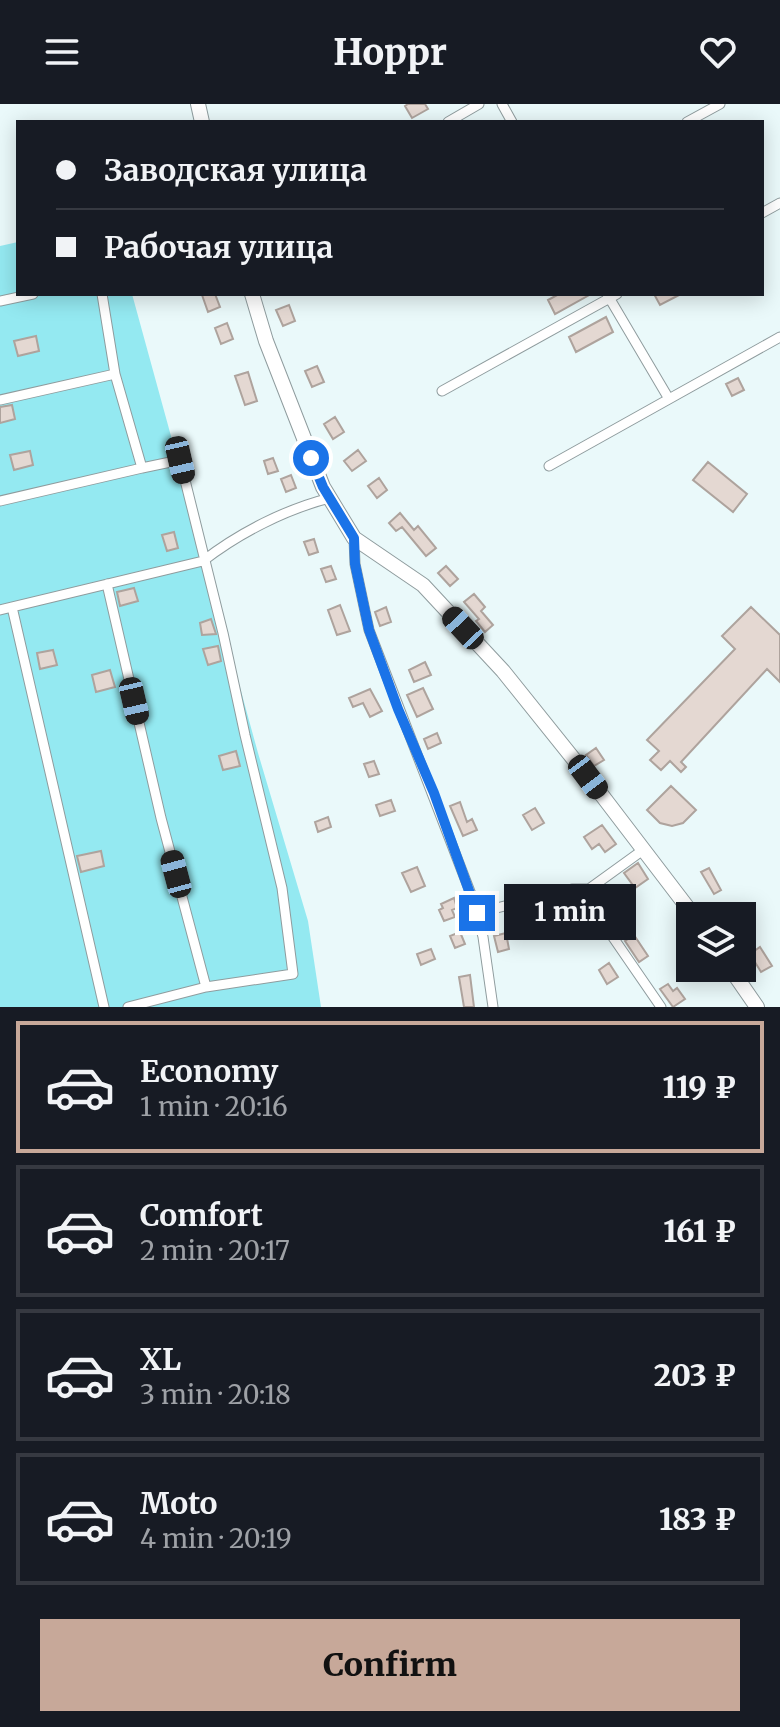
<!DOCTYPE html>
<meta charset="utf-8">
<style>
body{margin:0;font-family:Merriweather,serif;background:#20242c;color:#f1f3f6;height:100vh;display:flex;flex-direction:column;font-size:30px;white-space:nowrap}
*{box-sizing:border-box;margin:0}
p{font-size:26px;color:#9ea1a6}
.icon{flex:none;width:44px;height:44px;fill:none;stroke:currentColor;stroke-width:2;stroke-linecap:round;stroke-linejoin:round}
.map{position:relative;height:903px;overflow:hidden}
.sheet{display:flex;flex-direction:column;background:#171b24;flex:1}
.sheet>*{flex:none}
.guide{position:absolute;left:16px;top:16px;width:748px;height:176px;border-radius:0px;box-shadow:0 4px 20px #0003;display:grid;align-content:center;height:176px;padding:0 40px;background:#171b24}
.buttons{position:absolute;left:676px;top:798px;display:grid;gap:16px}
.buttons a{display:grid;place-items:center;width:80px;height:80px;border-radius:0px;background:#171b24;box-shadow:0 4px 20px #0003;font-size:40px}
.end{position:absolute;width:36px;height:36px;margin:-18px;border:10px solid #1a73e8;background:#fff;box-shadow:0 0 0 4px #fff}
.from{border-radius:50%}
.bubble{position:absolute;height:56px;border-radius:0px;background:#171b24;box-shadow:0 4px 20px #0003;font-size:26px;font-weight:800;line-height:56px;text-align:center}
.car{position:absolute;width:24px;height:48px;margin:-24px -12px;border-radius:10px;box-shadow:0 0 6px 2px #0007;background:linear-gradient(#222 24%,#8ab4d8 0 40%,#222 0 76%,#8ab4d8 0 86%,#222 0)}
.guide b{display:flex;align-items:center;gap:28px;height:76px;font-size:30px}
.guide b+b{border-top:2px solid #363941}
.guide i{width:20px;height:20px;background:#f1f3f6}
ul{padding:14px 0 0;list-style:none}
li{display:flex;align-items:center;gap:24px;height:132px;margin:0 16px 12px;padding:0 24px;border:4px solid #363941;border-radius:0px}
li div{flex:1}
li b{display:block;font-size:30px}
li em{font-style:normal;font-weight:800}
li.selected{border-color:#c7a899}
li>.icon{width:72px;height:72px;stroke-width:1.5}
.button{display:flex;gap:16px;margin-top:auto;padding:16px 40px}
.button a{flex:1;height:92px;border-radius:0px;background:#c7a899;color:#111;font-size:32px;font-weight:800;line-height:92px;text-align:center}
header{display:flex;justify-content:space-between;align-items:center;height:104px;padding:0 40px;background:#171b24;font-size:36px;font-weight:800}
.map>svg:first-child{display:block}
.green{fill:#94e9f1}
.building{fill:#e4d8d2;stroke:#aea39d;stroke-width:2}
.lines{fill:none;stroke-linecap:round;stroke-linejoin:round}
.street-casing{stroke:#8f9c9e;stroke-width:11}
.secondary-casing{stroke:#8f9c9e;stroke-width:16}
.street{stroke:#fff;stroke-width:9}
.secondary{stroke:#fff;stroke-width:14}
.route{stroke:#1a73e8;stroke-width:10}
</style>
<header><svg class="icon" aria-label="menu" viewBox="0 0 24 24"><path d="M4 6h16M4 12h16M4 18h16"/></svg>Hoppr<svg class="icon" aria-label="heart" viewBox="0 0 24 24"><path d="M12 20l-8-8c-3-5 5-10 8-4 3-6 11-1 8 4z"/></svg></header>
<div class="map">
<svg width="780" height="903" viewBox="0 0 780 903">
<rect width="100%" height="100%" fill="#eaf9fa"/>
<path class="green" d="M18 138V190H132L258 649 308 817 321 903H0V142Z"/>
<path class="building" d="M408 0H425L428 5 412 14 405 2Z
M205 190H215L220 203 208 208 202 191Z
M559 190H591L555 210 548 196Z
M654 190H681L660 201Z
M289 201 295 217 283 222 276 206Z
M606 213 613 228 576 248 569 233Z
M227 219 233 235 221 240 215 224Z
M36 232 39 247 18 252 14 237Z
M317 262 324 278 312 283 305 267Z
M248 268 257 297 245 301 235 272Z
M738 274 744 286 732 292 726 280Z
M12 301 15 315 0 319V303Z
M335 313 344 328 333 335 324 320Z
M358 346 366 357 352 367 344 357Z
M30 347 33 361 14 366 10 351Z
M273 354 278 367 268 370 264 357Z
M708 358 747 390 733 408 693 376Z
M291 371 296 384 286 388 281 375Z
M379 374 387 386 377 394 368 382Z
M400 409 414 426 418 422 436 444 426 452 402 423 396 427 389 419Z
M174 428 178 444 167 447 162 431Z
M314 435 318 448 309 451 304 438Z
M331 462 336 475 326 478 321 465Z
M446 462 458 475 450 482 438 469Z
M134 484 138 497 120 502 117 488Z
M474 490 485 503 481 507 493 521 485 528 476 517 479 515 464 498Z
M340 501 350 527 337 531 328 506Z
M386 503 391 518 380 522 375 508Z
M751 503 780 531V578L767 565 681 658 686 663 681 668 670 657 661 666 650 656 659 647 647 636 735 545 722 532Z
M211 515 216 530 202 531 200 519Z
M218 542 221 557 208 561 203 545Z
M53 546 57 561 40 565 37 549Z
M425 558 431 571 414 578 409 566Z
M110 566 115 583 96 588 92 571Z
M423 584 433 605 417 613 407 591Z
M370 585 382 607 370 613 363 599 353 603 349 594Z
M437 629 441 639 428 645 424 635Z
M596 644 604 656 594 662 586 651Z
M236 647 240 662 223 666 219 652Z
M374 657 379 670 369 673 364 660Z
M671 682 696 706 683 719 672 722 660 719 647 706Z
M391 696 395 707 380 712 376 701Z
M460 698 467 718 472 715 477 726 463 732 450 702Z
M535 704 544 719 532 726 523 711Z
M328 713 331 723 318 728 315 718Z
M602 721 616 740 605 748 599 740 592 745 584 733Z
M101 747 104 762 81 768 77 752Z
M638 759 648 775 635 784 624 769Z
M417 763 425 782 411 788 402 769Z
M709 764 721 786 714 790 701 768Z
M454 794 457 804 452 806 455 813 444 817 439 806 443 804 441 800Z
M736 800 743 812H728L725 807Z
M541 802 544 816 525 819 523 805Z
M576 812 585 826 574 832 566 819Z
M460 828 465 840 455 844 450 832Z
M506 829 509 845 498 848 494 832Z
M634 831 648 852 639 858 625 837Z
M760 843 772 862 761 868 750 850Z
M431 845 435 855 421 861 417 850Z
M609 859 618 873 607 880 599 866Z
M470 871 474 903H464L459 873Z
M668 880 673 887 677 884 685 895 673 903 660 885Z"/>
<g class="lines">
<defs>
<path id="street" d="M502 0 512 18
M448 18 479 0
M687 18 720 0
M762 109 780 99
M102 190 115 270 142 364 180 356 223 529 245 631 282 784 293 870 206 883 128 903
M607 190 669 295 780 233
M0 197 33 190
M442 287 617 190
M0 296 115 270
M549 362 669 295
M0 397 142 364
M354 434 355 460 369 526 474 798 483 833 493 903
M107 480 161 714 206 883
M12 503 104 903
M0 506 203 457C239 429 286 405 330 394
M589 785 599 813 661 903
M477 809 572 785H589L643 746"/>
<path id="secondary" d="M198 0 202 18
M252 190 266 237 323 383 354 434 423 481 503 567 588 673 694 812
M730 864 757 903"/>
</defs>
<use href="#street" class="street-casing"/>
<use href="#secondary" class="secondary-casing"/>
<use href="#street" class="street"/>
<use href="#secondary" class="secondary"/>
</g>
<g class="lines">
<path class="route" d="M311 354 323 383 354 434 355 460 369 526 398 605 434 689 477 809"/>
</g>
</svg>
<div class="buttons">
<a><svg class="icon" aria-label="layers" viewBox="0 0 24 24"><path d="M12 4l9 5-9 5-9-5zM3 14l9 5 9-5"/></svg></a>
</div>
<i class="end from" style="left:311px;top:354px"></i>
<i class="end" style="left:477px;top:809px"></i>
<div class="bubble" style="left:504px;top:780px;width:132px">1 min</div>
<i class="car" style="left:180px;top:356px;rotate:167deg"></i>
<i class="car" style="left:463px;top:524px;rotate:317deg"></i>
<i class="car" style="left:134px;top:597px;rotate:167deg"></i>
<i class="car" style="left:588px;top:673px;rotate:143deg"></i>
<i class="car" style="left:176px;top:770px;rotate:345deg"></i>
<div class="guide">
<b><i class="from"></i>Заводская улица</b>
<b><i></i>Рабочая улица</b>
</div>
</div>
<section class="sheet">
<ul>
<li class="selected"><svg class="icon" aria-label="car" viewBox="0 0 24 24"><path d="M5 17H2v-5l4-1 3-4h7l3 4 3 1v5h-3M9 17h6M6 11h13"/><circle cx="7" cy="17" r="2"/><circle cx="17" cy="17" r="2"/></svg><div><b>Economy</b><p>1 min · 20:16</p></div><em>119 ₽</em></li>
<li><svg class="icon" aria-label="car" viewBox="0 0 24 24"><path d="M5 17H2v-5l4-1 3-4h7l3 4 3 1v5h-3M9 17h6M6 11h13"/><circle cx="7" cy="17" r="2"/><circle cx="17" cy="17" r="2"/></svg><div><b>Comfort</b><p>2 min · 20:17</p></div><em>161 ₽</em></li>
<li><svg class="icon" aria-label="car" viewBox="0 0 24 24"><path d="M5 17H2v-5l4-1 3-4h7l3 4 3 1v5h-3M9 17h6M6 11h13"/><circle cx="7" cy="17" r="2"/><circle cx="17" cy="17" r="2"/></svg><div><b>XL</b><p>3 min · 20:18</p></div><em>203 ₽</em></li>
<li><svg class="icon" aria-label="car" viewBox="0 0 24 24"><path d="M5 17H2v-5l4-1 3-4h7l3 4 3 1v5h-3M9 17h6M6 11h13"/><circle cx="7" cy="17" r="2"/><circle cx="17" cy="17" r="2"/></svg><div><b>Moto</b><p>4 min · 20:19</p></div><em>183 ₽</em></li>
</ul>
<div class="button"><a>Confirm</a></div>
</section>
